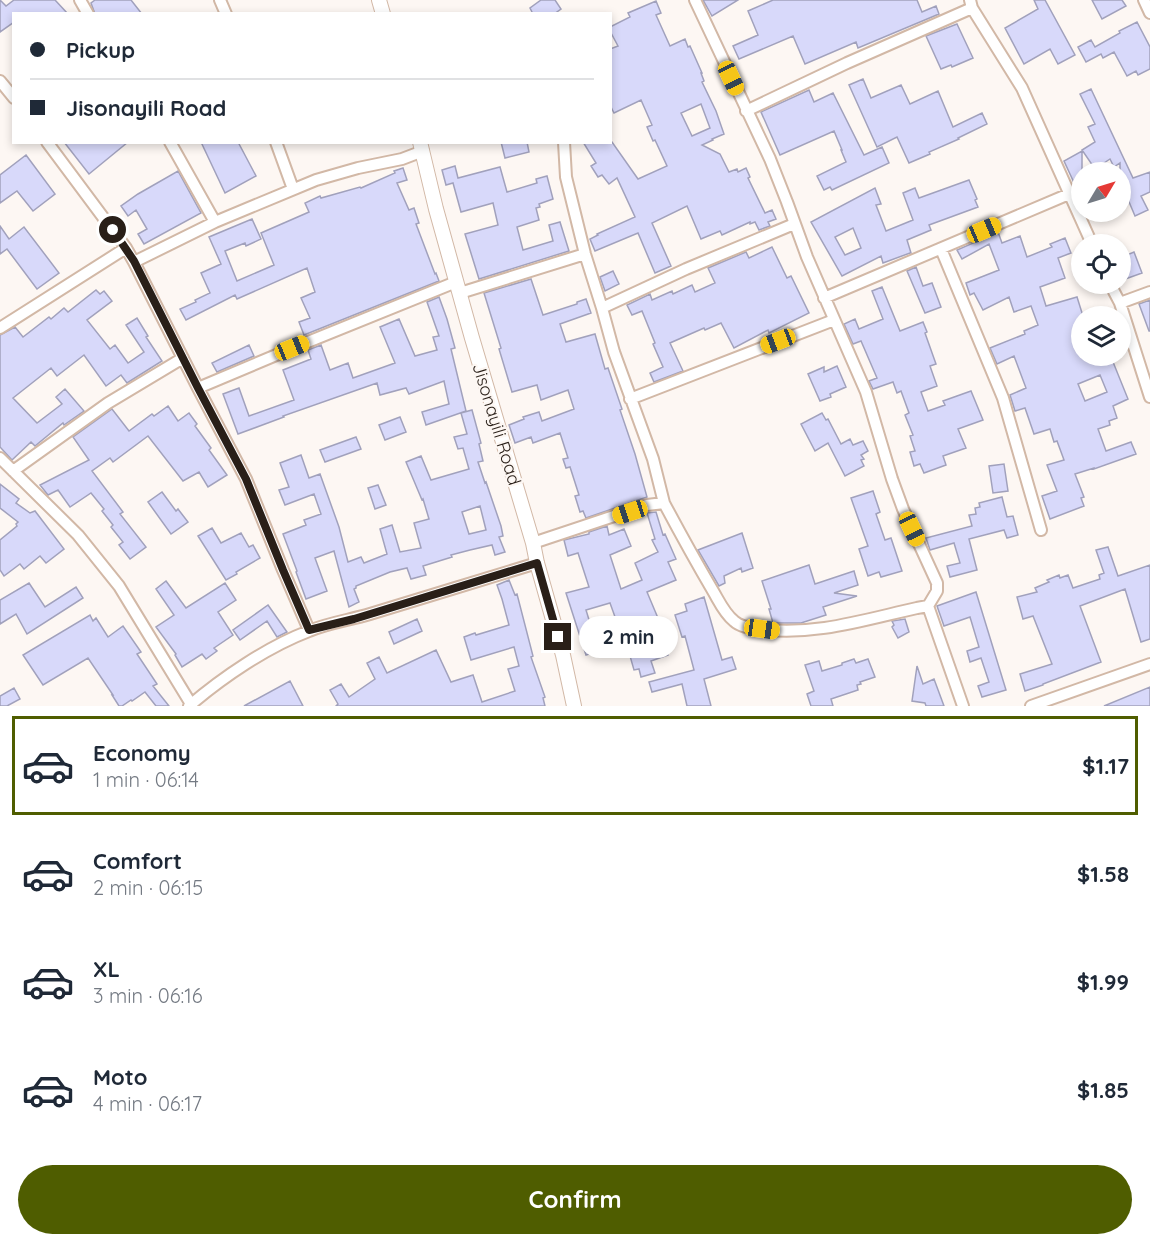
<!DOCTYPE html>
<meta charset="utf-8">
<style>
body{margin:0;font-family:Quicksand,sans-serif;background:#f2f2f3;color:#1f2937;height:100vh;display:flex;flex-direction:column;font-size:22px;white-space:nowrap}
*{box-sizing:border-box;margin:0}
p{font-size:20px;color:#747a83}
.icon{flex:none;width:33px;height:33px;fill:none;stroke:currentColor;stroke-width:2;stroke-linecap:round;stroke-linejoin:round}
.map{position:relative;height:706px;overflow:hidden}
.drawer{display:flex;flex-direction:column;background:#fff;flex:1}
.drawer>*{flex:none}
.banner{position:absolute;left:12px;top:12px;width:600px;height:132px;border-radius:0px;box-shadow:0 3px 9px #0003;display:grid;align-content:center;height:132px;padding:0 18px;background:#fff}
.needle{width:39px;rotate:52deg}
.controls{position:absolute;left:1071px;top:162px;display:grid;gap:12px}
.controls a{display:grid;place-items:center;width:60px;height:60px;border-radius:50%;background:#fff;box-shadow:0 3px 9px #0003;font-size:30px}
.end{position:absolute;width:27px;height:27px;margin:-14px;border:8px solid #291f18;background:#fff;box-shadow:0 0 0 3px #fff}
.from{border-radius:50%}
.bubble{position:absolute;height:42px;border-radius:21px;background:#fff;box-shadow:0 3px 9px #0003;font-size:20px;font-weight:700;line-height:42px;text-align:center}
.car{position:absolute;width:18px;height:36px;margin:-18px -9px;border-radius:8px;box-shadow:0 0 4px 2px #0007;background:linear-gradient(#f5c518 24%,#345 0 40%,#f5c518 0 76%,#345 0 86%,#f5c518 0)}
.banner b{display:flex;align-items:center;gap:21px;height:57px;font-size:22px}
.banner b+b{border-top:2px solid #e0e1e3}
.banner i{width:15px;height:15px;background:#1f2937}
ul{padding:10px 0 0;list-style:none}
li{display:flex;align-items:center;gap:18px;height:99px;margin:0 12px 9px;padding:0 6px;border:3px solid transparent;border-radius:0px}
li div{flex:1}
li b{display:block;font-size:22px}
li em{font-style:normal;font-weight:700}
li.current{border-color:#4f5d00}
li>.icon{width:54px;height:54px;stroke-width:1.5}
.action{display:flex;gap:12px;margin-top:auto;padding:12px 18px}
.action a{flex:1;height:69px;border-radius:36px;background:#4f5d00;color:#fff;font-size:24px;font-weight:700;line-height:69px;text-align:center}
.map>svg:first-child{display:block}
.building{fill:#d8d9fa;stroke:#a1a1bc;stroke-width:1.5;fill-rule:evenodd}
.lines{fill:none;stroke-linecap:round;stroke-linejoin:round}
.street-casing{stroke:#d2b8a6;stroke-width:14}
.secondary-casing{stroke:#d2b8a6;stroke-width:16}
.street{stroke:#fff;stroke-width:10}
.secondary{stroke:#fff;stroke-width:14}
.route{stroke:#291f18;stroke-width:8}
.labels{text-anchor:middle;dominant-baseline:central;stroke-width:4.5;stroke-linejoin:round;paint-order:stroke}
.street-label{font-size:18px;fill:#291f18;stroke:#fdf7f3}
</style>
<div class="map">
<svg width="1150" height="706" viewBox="0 0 1150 706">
<rect width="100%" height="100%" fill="#fdf7f3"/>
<path class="building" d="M0 0 6 6 14 0H55L68 14H14V22L0 32Z
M95 0H131L142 14H95L91 3Z
M541 0H555L561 9 554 14H533L530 8Z
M703 0H738L712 16Z
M773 0H917L922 12 936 6 939 14 858 48 856 42 805 64 793 36 739 59 733 46 758 35 748 11Z
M1034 0H1045L1075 55 1058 64 1050 49 1024 64 1005 28 1038 9Z
M1092 0H1122L1126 6 1102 19Z
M656 1 661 13 656 15 670 46 685 39 688 47 690 46 702 73H701L704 81 702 82 716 111 724 134 712 139 713 140 702 145 720 154 729 172 737 169 738 172 746 168 750 177 748 178 765 213 772 210 776 219 768 222 770 226 759 230 755 222 750 224V222L722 235 720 231 701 239 687 206 652 223 671 266 655 273 638 233 595 251 590 239 598 235 597 234 635 217 617 178 609 184 602 175 598 177 591 166 596 163 583 142H612L638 179 667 166 655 140 653 141 647 127 652 125 641 100 614 113 610 105V49L618 46 610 31V27L630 17 628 13ZM701 104 710 128 692 136 681 113Z
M1137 22 1150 47V69L1138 75 1136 71 1127 76 1114 52 1103 58 1101 54 1086 62 1078 47 1091 40 1095 47 1120 33 1119 31Z
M957 24 973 58 952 67 951 65 941 69 926 36Z
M863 79 871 98 901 85 910 104 938 91 953 127 982 113 987 124 958 138 959 139 929 152 930 154 909 163 897 137 877 147 849 85Z
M1091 89 1133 178 1150 172V192L1141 196 1148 210 1135 216 1124 190 1120 191V163L1114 167 1110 159 1095 169 1082 150 1095 142 1088 127 1095 124 1080 94Z
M809 90 814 102 833 93 864 155 882 147 889 163 832 190 830 187 824 190 817 176 846 162 841 150H842L834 131 780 155 761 112Z
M64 142H128L89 174Z
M201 142H238L256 176 225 193Z
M501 142H527L529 152 505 158Z
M1082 151V200L1064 161Z
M26 155 55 194 33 211 17 191 0 203V175Z
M455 166 458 178 500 167 507 192 537 183 536 179 547 176 553 199 539 204 540 207 536 208 539 220 517 227 523 250 553 241 549 225 560 222 569 251 479 279 465 234 498 225 493 203 461 212 453 183 446 185 442 170Z
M403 168 407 180 397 183 409 210 414 208 419 223 416 224 435 274 436 273 439 281 304 335 299 322 310 318 301 298 315 292 307 268 237 299 235 295 186 320 180 309 196 302 195 300 210 293 201 273 221 264 209 237 252 219 261 239 246 246 245 243 225 251 237 281 274 265 261 233 309 212 305 203 320 196 321 198 360 187 361 188 395 173 394 171Z
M178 171 201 213 144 244 138 234 147 229 136 210 128 216 121 206 138 194Z
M969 180 977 199 975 200 978 207 929 225 931 230 907 240 911 253H910L883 263 881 256 842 276 811 222 875 188 881 204 876 205 886 231 913 220 903 193 915 188 919 198ZM853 228 861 248 845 255 835 237Z
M0 226 9 239 24 227 59 273 37 289 7 249 0 254Z
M998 232 1002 243 1020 236 1027 257 1052 247 1050 244 1065 238 1071 253 1058 258 1065 278 1040 287 1046 306 1077 297 1083 316H1082V356H1093L1097 363 1111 357 1128 399 1113 406 1117 418 1109 421 1110 425 1098 429 1106 451 1131 442 1136 454 1094 469V468L1075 474 1084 497 1081 498 1084 506 1050 519 1042 496 1057 491 1047 465 1064 460 1057 441 1054 442 1050 429 1034 434 1025 408 1015 411 1010 395 1026 388 1014 356 997 364 990 348 1025 334 1024 331 1038 325 1031 306 1014 312 1009 297 983 310 974 293 970 295 966 283 999 270 989 244 962 259 957 250ZM1100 375 1107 392 1085 401 1078 384Z
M772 247 787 278 791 276 809 313 769 333 768 330 734 348 721 323 705 330 704 328 670 343 683 371 654 382 650 373 663 367 653 344 655 343 642 311 632 315 627 305 650 294 652 300 672 291 673 294 692 285 695 292 715 283 708 268 746 252 749 258Z
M1134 252 1142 273 1120 281V258Z
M916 267 923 286 932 283 941 307 925 313 907 271Z
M613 271 619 284 605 291 600 277Z
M531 279 543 315 577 304V302L586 299 591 313 560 324 566 342 595 334 605 369 608 368 622 409 620 410 635 454 647 497 586 518 583 511 580 512 575 496 579 495 570 467 566 468 563 459 568 458 560 433 533 443 531 437 515 443 509 425 524 419 523 417 539 412 542 421 574 409 568 390 541 400 537 385 512 392 499 349 501 348 484 293Z
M882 287 900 331 923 322 927 332 925 333 936 364 930 366 937 386 921 392 928 411 945 405 943 401 971 391 983 420 958 429 966 448 943 456 946 465 924 473 920 464 914 466 910 452 915 451 910 436 913 435 905 415 909 413 901 391 897 393 893 382 873 389 869 381 877 378 861 341 853 344 844 324 855 319 859 329 883 319 872 291Z
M96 290 100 294 104 291 112 301 87 320 110 349 115 345 128 363 144 352 126 325 137 318 148 336 146 337 162 361 127 383 121 375 106 386 84 355 57 376 51 368 13 398 37 423 62 404 56 397 65 389 84 411 64 425 63 423 35 446 31 442 12 460 0 447V335L15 327 23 337 49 317 51 319 64 308 68 312Z
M439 297 447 319 455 348 451 349 466 411 426 425 422 412 449 404 444 381 409 394 406 388 380 395 377 383 283 416 284 417 238 434 223 394 239 388 249 416 294 400 283 370 311 359 308 350 321 345 330 370 348 363 353 378 395 363 380 327 399 319 415 356 437 350 433 337 439 336 427 302Z
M1150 300V331H1149L1139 304Z
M249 345 254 356 217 372 212 363Z
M837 366 846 387 830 394 831 397 820 401 808 374 824 367V372Z
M168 406 178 421 189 413 197 424 195 426 211 448 209 450 227 475 208 487 199 472 183 481 148 436 113 462 110 458 92 471 123 512 120 514 146 547 130 559 119 545 123 542 111 527 113 525 102 511 104 509 91 493 70 507 58 490 48 495 40 485 89 460 73 437 112 409 129 431 152 414 154 416Z
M472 410 481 443 479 444 483 461 478 462 485 483 486 482 501 526 503 536 499 537 505 552 495 555 492 545 470 550 451 555 452 557 423 566 426 575 411 579 407 568 390 572 356 586V588L354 589 359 602 349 607 334 551 315 558 327 591 306 599 296 572 297 571 283 534 306 525 304 520 321 514 314 494 285 505 279 490 289 487 280 463 301 455 309 478 320 474 339 527 348 562 361 557 364 563 387 554 380 529 392 525 400 552 421 548 414 523 429 519 423 499 422 500 406 462 421 456 431 480 469 469 463 448 458 449 454 437 467 434 461 413ZM480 506 486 530 469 534 462 512Z
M822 413 826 420 828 419 841 444 850 439 853 445 863 441 868 451 861 455 864 459 861 460 864 466 845 476 828 443 815 451 801 424Z
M400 417 406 432 385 440 379 425Z
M356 437 361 449 325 462 320 450Z
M1004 464 1008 491 993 493 989 466Z
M0 484 19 499 16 503 30 513 35 511 64 549 46 563 40 556 24 569 20 564 4 576 0 570V540L17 526 16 524 18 522 0 508Z
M378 485 386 505 375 509 368 488Z
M873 491 880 512 876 514 885 540 891 538 902 571 881 577 879 572 868 576 859 549 868 546 851 498Z
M162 492 176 511 178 509 188 522 171 534 148 502Z
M1002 497 1007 517 1013 516 1018 535 1007 538 1004 530 969 539 977 570 950 577 947 566 960 563 954 543 930 550 926 538 972 526 969 515 976 514 975 508 980 507 979 503Z
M656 512 663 535 665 534 676 559 668 562 676 580 647 592 668 642 664 644 668 655 651 661 655 673 641 677 639 669 634 670 626 642 586 655 566 593 589 587 578 553 568 556 564 540 589 534V532L607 526 609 535 624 529 631 546 610 555 621 589 642 580 635 563 658 552 652 540 655 539 647 513ZM610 603 619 628 594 636 586 610Z
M212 528 221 543 241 533 249 547 253 545 260 558 236 572 237 574 226 580 198 536Z
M742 533 753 568 742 572 741 568 724 576 725 583 719 586 698 550Z
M1108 547 1118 576 1150 565V639L1141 642 1125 589 1080 606 1101 662 1043 684V685L1025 691 1020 674 1052 664 1033 616 1023 619 1017 597 1037 592 1035 588 1049 582 1047 580 1059 575 1060 578 1068 575 1073 588 1100 579 1099 575 1104 573 1096 550Z
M809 565 815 584 854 571 858 585 834 593 857 596 823 607 826 615 801 623H773L769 609H771L762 581Z
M509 580 515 595 517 594 533 656 531 657 545 697 543 698 545 706H336L338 704 330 690 341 684 349 697 375 679 367 663 379 657 387 673 436 650 451 682 473 675 482 702 515 691 508 669 519 666 514 647 471 660 464 637 475 633 476 635 509 625 502 599 497 585Z
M166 581 186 608 225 583 236 600 218 612 233 635 214 648 217 651 206 659 202 654 182 667 175 655 176 654 156 627 174 615 156 589Z
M29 583 45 607 76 587 83 598 27 634 16 614 0 624V600Z
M976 592 1006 690 982 697 978 686 989 682 981 658 970 662 967 651 979 647 970 617 944 626 937 606Z
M704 597 722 660 732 657 736 669 704 679 711 706H687L682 684 652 692 649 682 694 670 685 636 682 637 675 615 687 611 685 604Z
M268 605 287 632 277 637 267 621 240 640 233 630Z
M90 615 93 621 96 618 108 637 123 626 141 652 137 654 157 684 153 686 169 706H156L145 692 132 701 131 700 122 706H119L112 695H113L88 658 43 685 23 655Z
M417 619 422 631 394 644 389 632Z
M905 619 909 632 898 638 892 627 894 625 892 621Z
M854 659 856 663 868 659 875 677 860 682 861 684 857 685 858 690 831 699 833 706H811L807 694 814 691 805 665 819 661 822 671 842 665V663Z
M917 666 923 684 934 679 944 706H926L925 703 912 701Z
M290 681 303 706H244Z
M1150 687V706H1104Z
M14 688 20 699 7 706H0V696Z"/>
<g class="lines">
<defs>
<path id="street" d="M80 0 88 14
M220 0 226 14
M695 0 770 159 787 202 807 257 866 392 892 479 903 509 937 583V591L928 606 963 706
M970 0 972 8 1022 88 1092 244
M1144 0 1150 13
M0 81 14 98
M746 111 847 63 972 8
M47 142 126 248 134 262 198 388 246 479 283 570 309 630
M170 142 215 222
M276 142 293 189
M941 249 1003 398 1041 530
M134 262 215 222 316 180 358 168 402 159 423 151
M1110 284 1120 303 1150 397
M460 293 585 254
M824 298 1069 194
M1120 303 1150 292
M602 308 686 269 794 224
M0 328 126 248
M198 388 293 348 456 282
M630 399 834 320
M0 458 78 535 119 586 191 704
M13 471 108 403 183 358
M664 503C680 533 696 562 713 591 719 601 724 613 734 621 740 627 751 628 759 629 815 636 863 620 917 608L928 606
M533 543 647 505 664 503 653 459 614 352 602 308 585 254 566 177 564 142
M189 706C223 677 267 647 309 631 328 623 350 620 370 614 426 597 481 580 537 563
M1031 706 1150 664"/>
<path id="secondary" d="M379 0 383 14
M420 142 436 209 472 338 533 543 537 563 563 655 574 706"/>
</defs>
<use href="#street" class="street-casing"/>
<use href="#secondary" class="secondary-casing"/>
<use href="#street" class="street"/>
<use href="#secondary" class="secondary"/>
</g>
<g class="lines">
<path class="route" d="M113 230 134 261 198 388 246 479 283 570 309 630 354 619 537 563 558 637"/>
</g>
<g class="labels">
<g class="street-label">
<text transform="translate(497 424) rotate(73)">Jisonayili Road</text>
</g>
</g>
</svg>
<div class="controls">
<a><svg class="needle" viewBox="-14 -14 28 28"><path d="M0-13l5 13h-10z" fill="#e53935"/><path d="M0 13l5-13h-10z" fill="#747a83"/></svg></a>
<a><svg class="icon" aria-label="locate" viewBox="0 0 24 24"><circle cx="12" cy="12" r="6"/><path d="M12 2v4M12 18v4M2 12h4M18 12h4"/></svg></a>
<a><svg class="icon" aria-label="layers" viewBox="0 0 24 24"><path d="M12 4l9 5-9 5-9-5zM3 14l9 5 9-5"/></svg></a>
</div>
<i class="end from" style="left:113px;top:230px"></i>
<i class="end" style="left:558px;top:637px"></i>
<div class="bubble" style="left:579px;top:616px;width:99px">2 min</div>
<i class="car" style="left:731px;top:78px;rotate:155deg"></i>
<i class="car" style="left:984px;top:230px;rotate:67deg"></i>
<i class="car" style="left:778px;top:341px;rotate:249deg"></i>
<i class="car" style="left:292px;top:348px;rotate:68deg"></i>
<i class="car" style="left:630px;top:512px;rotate:252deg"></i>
<i class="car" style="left:912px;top:529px;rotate:155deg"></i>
<i class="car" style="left:762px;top:629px;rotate:98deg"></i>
<div class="banner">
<b><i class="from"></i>Pickup</b>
<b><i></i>Jisonayili Road</b>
</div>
</div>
<section class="drawer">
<ul>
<li class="current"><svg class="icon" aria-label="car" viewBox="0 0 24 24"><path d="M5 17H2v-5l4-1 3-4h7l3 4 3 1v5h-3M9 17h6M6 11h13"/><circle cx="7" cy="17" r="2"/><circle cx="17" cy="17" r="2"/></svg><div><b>Economy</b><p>1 min · 06:14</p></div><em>$1.17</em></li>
<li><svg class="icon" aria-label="car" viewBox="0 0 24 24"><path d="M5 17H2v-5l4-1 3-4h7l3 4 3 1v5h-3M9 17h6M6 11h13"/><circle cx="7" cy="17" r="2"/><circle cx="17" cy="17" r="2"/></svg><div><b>Comfort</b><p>2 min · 06:15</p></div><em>$1.58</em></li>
<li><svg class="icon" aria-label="car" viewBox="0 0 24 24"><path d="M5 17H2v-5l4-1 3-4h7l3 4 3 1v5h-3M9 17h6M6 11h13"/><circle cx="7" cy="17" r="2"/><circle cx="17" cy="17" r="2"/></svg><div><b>XL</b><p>3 min · 06:16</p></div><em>$1.99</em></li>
<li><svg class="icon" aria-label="car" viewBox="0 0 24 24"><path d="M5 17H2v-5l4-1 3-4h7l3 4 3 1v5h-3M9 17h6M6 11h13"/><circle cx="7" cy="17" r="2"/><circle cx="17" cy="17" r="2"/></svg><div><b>Moto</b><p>4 min · 06:17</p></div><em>$1.85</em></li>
</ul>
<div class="action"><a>Confirm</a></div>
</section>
